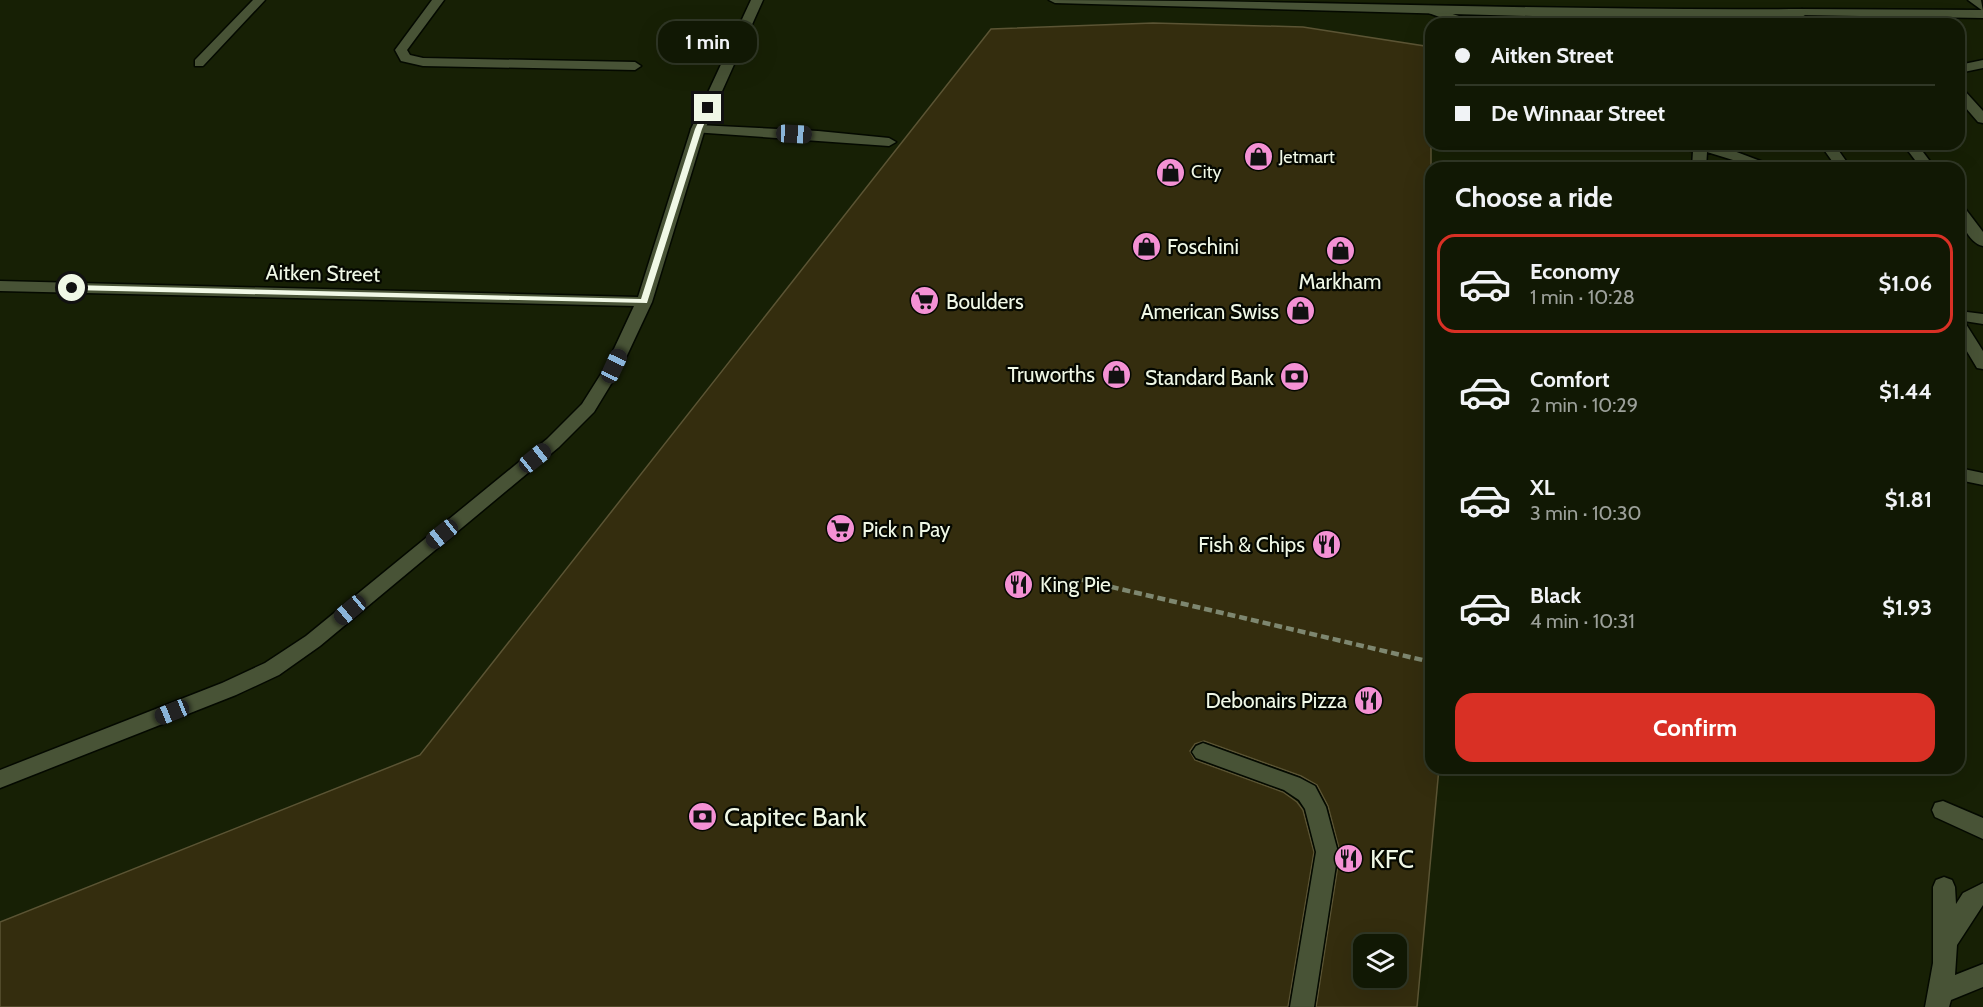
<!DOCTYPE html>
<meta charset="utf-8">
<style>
body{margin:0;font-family:Cabin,sans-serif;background:#1e2513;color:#f1f3f6;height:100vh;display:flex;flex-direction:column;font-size:22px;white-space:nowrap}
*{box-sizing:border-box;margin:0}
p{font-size:20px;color:#9ca09a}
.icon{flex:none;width:33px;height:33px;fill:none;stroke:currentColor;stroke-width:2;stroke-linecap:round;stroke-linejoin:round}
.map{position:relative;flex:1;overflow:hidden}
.drawer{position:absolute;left:1425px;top:162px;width:540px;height:612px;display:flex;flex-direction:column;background:#111804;border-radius:18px;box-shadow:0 6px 24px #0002,0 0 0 2px #303726}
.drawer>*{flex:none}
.banner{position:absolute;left:1425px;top:18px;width:540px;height:132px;border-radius:18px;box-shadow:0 6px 24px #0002,0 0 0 2px #303726;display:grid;align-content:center;height:132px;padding:0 30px;background:#111804}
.fabs{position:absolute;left:1353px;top:934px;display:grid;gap:12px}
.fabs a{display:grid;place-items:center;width:54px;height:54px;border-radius:12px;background:#111804;box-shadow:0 6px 24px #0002,0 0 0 2px #303726;font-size:30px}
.end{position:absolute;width:27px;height:27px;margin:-14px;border:8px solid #f0f8e6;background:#111;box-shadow:0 0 0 3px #111}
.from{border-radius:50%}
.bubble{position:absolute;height:42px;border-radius:18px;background:#111804;box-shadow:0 6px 24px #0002,0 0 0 2px #303726;font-size:20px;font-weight:800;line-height:42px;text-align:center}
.car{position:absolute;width:18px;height:36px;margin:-18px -9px;border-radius:8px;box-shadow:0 0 4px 2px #0007;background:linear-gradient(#222 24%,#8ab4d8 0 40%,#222 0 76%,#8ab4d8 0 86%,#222 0)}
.banner b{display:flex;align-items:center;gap:21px;height:57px;font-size:22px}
.banner b+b{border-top:2px solid #303726}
.banner i{width:15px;height:15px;background:#f1f3f6}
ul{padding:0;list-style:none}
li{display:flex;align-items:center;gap:18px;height:99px;margin:0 12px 9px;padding:0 18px;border:3px solid transparent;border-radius:18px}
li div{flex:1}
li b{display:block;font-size:22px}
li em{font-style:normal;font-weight:800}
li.selected{border-color:#d93025}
li>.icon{width:54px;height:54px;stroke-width:1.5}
h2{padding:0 30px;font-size:27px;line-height:72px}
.cta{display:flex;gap:12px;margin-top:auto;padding:12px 30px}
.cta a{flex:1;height:69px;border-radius:18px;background:#d93025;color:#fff;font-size:24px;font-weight:800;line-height:69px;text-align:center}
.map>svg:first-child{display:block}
.building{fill:#342d0e;stroke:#5b5434;stroke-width:1.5;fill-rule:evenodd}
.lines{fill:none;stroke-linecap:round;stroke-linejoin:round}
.lane-casing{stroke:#040900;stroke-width:3}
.street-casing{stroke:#040900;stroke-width:3}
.secondary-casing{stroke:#040900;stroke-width:3}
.path-far1{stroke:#7e8770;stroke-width:4;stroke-dasharray:5 3;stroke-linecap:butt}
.path{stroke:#7e8770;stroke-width:4.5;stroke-dasharray:8 4;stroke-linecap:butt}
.lane{fill:#485336;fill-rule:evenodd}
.street{fill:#485336;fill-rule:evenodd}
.secondary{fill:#485336;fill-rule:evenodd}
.route{fill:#f0f8e6}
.labels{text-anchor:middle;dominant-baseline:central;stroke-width:4.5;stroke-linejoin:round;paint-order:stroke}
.far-poi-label{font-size:18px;fill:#f0f8e6;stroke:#050801;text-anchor:start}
.poi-label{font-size:21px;fill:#f0f8e6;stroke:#050801;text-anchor:end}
.street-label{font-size:21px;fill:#f0f8e6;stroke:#050801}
.near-poi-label{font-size:26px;fill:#f0f8e6;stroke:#050801;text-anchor:start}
</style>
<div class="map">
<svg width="1983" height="1007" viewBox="0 0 1983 1007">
<rect width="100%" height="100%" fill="#172005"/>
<path class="building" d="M1153 23 1303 27 1431 47V768H1439L1417 1007H1316L1340 852 1328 806 1317 785 1301 776 1204 741 1195 744 1190 751 1195 760 1283 792 1297 802 1303 810 1314 852 1288 1007H0V922L420 755 991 29ZM1364 945H1396V978H1364Z"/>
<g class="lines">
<defs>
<path id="lane" d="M253 0H265L203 66H195V60Z
M432 0H444L407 50 410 55 423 58 635 62 641 66 635 70 423 66 401 61 395 50Z
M1968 0H1981L1983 11Z
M1427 6 1475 21 1477 24H1459L1423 11V7Z
M1554 10 1564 12 1554 24H1542Z
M1983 60V68L1959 73V65Z
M1959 88 1963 89 1983 111V123L1978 122 1959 100Z
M698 125 818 131 889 138 896 142 889 146 693 132 691 129Z
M1613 144H1636L1637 145 1630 149 1615 147Z
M1683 144 1718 145 1779 168H1759L1707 152 1706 168H1692L1693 151 1685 150Z
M1959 468 1983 473V485L1959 480Z
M1203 743 1300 778 1315 786 1326 807 1338 852 1314 1007H1290L1316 852 1305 809 1299 800 1284 790 1196 758 1192 752 1196 746Z
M1943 801 1983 818V839L1935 817 1932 810 1935 803Z
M1944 877 1952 880 1955 887 1956 904 1963 893 1983 883V905L1957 945 1955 975 1983 964V987L1951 1000 1949 1007H1925L1933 963V887L1936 880Z"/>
<path id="street" d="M751 0H763L705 129 652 302 622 366 594 412 559 447 320 646 279 675 236 695 0 788V770L222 683 265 663 306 636 547 439 582 404 606 366 634 306 0 291V281L638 297 691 129Z
M1802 9 1983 10V18L1798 15 1796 13Z"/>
<path id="secondary" d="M1049 0C1300 0 1551 11 1802 9L1808 13 1802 17 1603 18 1055 3Z
M1820 144H1834L1851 168H1837Z
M1903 144H1917L1935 168H1921Z
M1959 206 1964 207 1983 232V246C1968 243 1959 219 1959 206Z
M1959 311 1983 314V324L1964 321 1983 351V369L1977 368 1959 338Z"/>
</defs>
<use href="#lane" class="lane-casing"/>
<use href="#street" class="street-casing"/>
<use href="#secondary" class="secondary-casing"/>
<path class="path-far1" d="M1082 580 1105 585"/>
<path class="path" d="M1099 584 1431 662"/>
<use href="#lane" class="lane"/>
<use href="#street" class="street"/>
<use href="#secondary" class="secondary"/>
</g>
<path class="route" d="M706 106 711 108 702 129 647 303 72 290 67 288 72 285 641 299 695 129Z"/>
<defs>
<symbol id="shop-disc" viewBox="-11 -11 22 22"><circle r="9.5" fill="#f491d4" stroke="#050801"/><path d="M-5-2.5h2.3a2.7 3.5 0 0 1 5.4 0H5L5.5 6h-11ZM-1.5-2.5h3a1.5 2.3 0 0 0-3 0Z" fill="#111"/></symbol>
<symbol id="supermarket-disc" viewBox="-11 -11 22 22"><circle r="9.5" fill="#f491d4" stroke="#050801"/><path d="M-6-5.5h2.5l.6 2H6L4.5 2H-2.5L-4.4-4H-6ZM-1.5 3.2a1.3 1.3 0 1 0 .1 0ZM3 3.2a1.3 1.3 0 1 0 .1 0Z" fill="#111"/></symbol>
<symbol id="bank-disc" viewBox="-11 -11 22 22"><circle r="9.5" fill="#f491d4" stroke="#050801"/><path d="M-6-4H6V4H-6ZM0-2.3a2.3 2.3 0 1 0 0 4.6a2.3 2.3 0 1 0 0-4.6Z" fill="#111"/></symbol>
<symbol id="restaurant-disc" viewBox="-11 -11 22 22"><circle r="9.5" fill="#f491d4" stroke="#050801"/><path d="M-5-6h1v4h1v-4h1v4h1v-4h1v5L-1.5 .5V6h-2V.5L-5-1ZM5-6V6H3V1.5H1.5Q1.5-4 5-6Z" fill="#111"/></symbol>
</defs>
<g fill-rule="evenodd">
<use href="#shop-disc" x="1242" y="140" width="33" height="33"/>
<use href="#shop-disc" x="1154" y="156" width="33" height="33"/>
<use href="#shop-disc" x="1130" y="230" width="33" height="33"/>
<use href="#shop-disc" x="1324" y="234" width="33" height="33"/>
<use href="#supermarket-disc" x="908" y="284" width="33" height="33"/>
<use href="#shop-disc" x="1284" y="294" width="33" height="33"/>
<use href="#shop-disc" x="1100" y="358" width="33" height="33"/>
<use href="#bank-disc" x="1278" y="360" width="33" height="33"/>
<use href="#supermarket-disc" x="824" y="512" width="33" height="33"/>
<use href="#restaurant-disc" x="1310" y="528" width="33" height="33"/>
<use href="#restaurant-disc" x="1002" y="568" width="33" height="33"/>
<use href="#restaurant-disc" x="1352" y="684" width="33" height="33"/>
<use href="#bank-disc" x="686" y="800" width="33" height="33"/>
<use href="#restaurant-disc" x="1332" y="842" width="33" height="33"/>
</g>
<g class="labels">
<g class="far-poi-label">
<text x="1279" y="157">Jetmart</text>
<text x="1191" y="172">City</text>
</g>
<g class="poi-label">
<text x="1167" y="246" text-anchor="start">Foschini</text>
<text x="1340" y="281" text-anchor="middle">Markham</text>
<text x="946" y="301" text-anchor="start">Boulders</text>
<text x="1279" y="311">American Swiss</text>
<text x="1095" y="374">Truworths</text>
<text x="1274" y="377">Standard Bank</text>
<text x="862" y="529" text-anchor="start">Pick n Pay</text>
<text x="1305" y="544">Fish &amp; Chips</text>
<text x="1040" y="584" text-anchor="start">King Pie</text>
<text x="1347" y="700">Debonairs Pizza</text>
</g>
<g class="street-label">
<text transform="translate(323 273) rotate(1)">Aitken Street</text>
</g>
<g class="near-poi-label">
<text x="724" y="817">Capitec Bank</text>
<text x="1370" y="859">KFC</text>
</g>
</g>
</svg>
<div class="fabs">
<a><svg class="icon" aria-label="layers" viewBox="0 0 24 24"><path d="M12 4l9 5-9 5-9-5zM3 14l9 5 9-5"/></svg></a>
</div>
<i class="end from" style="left:72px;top:288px"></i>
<i class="end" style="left:708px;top:108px"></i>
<div class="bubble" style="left:658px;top:21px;width:99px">1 min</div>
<i class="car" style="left:794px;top:134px;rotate:93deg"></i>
<i class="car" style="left:614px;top:366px;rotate:25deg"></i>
<i class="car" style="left:535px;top:458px;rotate:51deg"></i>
<i class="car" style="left:442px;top:534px;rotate:231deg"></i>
<i class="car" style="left:350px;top:610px;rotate:230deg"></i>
<i class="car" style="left:172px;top:712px;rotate:248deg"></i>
<div class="banner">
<b><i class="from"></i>Aitken Street</b>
<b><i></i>De Winnaar Street</b>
</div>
<section class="drawer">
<h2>Choose a ride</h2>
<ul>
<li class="selected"><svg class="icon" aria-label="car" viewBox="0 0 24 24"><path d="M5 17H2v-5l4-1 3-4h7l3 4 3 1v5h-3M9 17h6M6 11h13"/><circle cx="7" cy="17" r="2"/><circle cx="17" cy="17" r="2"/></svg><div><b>Economy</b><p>1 min · 10:28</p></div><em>$1.06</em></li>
<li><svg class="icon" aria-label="car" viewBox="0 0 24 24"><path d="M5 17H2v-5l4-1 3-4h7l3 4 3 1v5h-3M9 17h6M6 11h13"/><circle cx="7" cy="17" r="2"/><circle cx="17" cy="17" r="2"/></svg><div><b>Comfort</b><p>2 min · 10:29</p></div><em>$1.44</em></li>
<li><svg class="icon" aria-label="car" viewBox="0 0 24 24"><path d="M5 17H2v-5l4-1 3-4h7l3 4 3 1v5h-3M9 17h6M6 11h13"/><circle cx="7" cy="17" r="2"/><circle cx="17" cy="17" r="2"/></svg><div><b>XL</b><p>3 min · 10:30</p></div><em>$1.81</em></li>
<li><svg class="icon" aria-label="car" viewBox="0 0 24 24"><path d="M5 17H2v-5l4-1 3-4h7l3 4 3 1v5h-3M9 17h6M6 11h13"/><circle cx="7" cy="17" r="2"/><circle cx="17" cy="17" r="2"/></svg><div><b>Black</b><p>4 min · 10:31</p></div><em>$1.93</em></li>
</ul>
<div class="cta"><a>Confirm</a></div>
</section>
</div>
